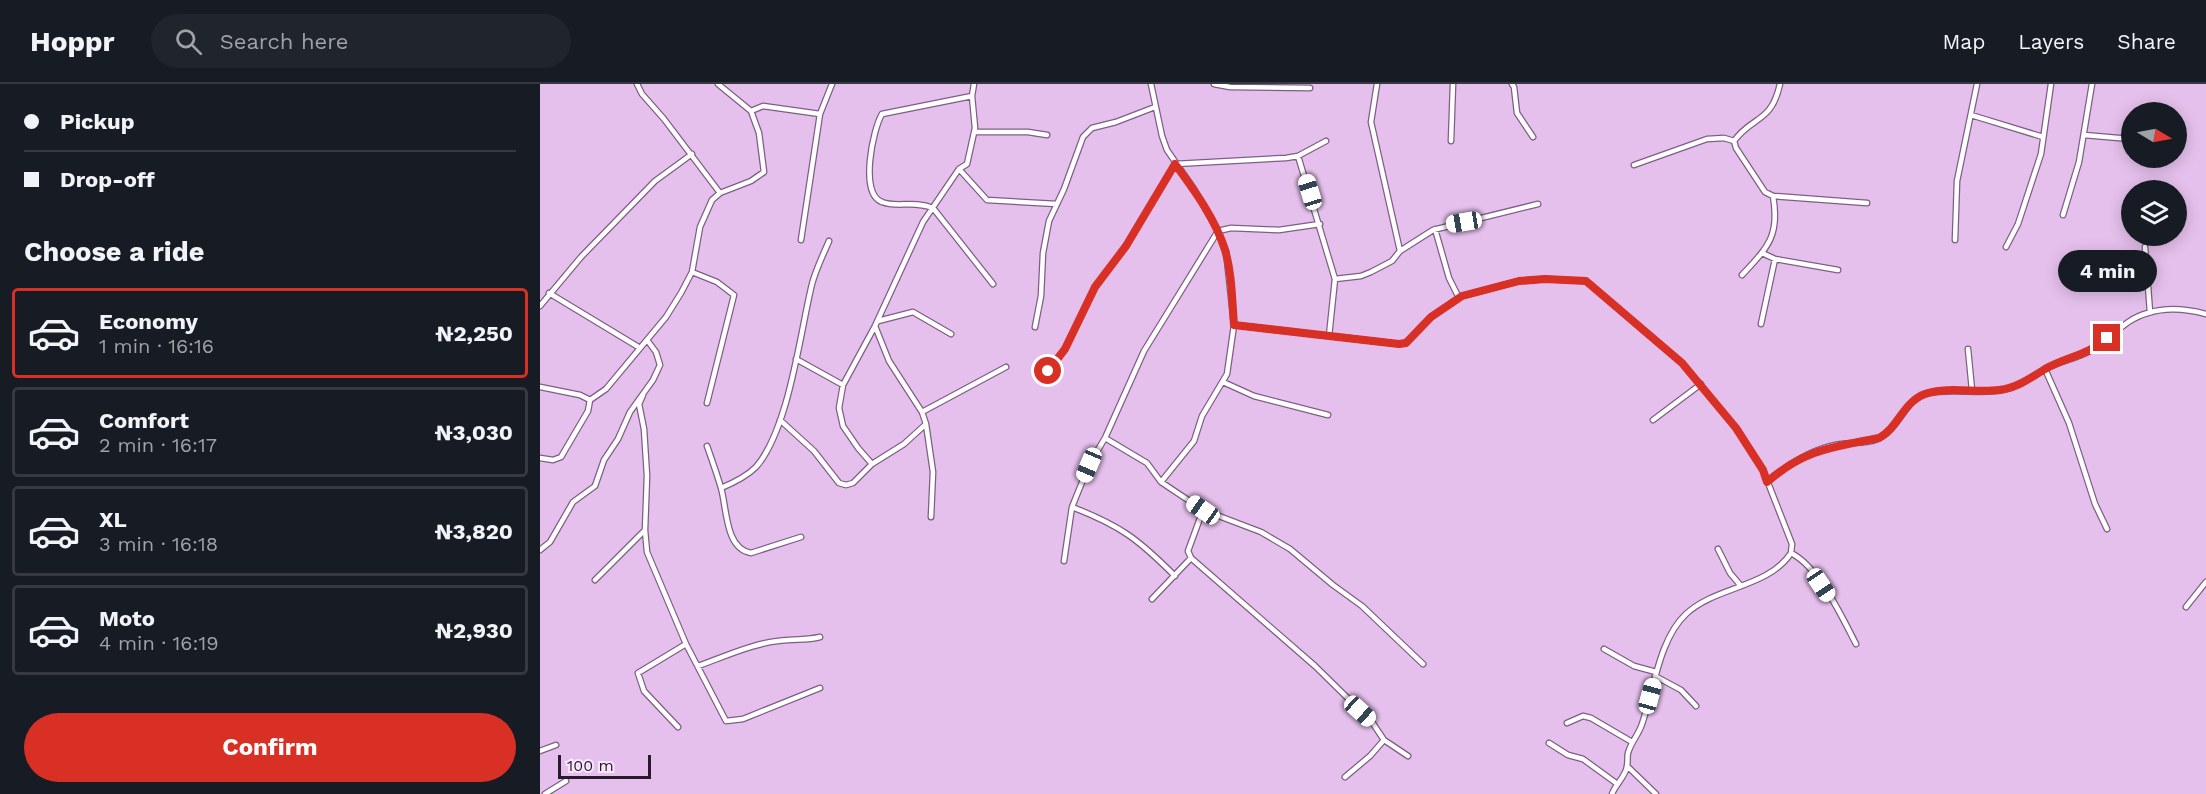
<!DOCTYPE html>
<meta charset="utf-8">
<style>
body{margin:0;font-family:"Work Sans",sans-serif;background:#20242c;color:#f1f3f6;height:100vh;display:flex;flex-direction:column;font-size:22px;white-space:nowrap}
*{box-sizing:border-box;margin:0}
p{font-size:20px;color:#9ea1a6}
.icon{flex:none;width:33px;height:33px;fill:none;stroke:currentColor;stroke-width:2;stroke-linecap:round;stroke-linejoin:round}
.map{position:relative;flex:1;overflow:hidden}
.drawer{display:flex;flex-direction:column;background:#171b24;width:540px}
.drawer>*{flex:none}
.top-card{display:grid;align-content:center;height:132px;padding:0 24px;background:#171b24}
.needle{width:39px;rotate:100deg}
.controls{position:absolute;left:1581px;top:18px;display:grid;gap:12px}
.controls a{display:grid;place-items:center;width:66px;height:66px;border-radius:50%;background:#171b24;box-shadow:0 3px 15px #0003;font-size:30px}
.scale{position:absolute;left:18px;bottom:15px;width:93px;box-sizing:border-box;padding-left:6px;border:3px solid #271a2a;border-top:0;font-size:16px;line-height:21px;white-space:nowrap;color:#271a2a;-webkit-text-stroke:4px #fbe8ff;paint-order:stroke}
.end{position:absolute;width:27px;height:27px;margin:-14px;border:8px solid #d93025;background:#fff;box-shadow:0 0 0 3px #fff}
.from{border-radius:50%}
.bubble{position:absolute;height:42px;border-radius:21px;background:#171b24;box-shadow:0 3px 15px #0003;font-size:20px;font-weight:700;line-height:42px;text-align:center}
.car{position:absolute;width:18px;height:36px;margin:-18px -9px;border-radius:8px;box-shadow:0 0 4px 2px #0007;background:linear-gradient(#fff 24%,#345 0 40%,#fff 0 76%,#345 0 86%,#fff 0)}
.top-card b{display:flex;align-items:center;gap:21px;height:57px;font-size:22px}
.top-card b+b{border-top:2px solid #363941}
.top-card i{width:15px;height:15px;background:#f1f3f6}
ul{padding:0;list-style:none}
li{display:flex;align-items:center;gap:18px;height:90px;margin:0 12px 9px;padding:0 12px;border:3px solid #363941;border-radius:6px}
li div{flex:1}
li b{display:block;font-size:22px}
li em{font-style:normal;font-weight:700}
li.current{border-color:#d93025}
li>.icon{width:54px;height:54px;stroke-width:1.5}
h2{padding:0 24px;font-size:27px;line-height:72px}
.button{display:flex;gap:12px;margin-top:auto;padding:12px 24px}
.button a{flex:1;height:69px;border-radius:36px;background:#d93025;color:#fff;font-size:24px;font-weight:700;line-height:69px;text-align:center}
header{display:flex;align-items:center;gap:36px;box-sizing:border-box;height:84px;padding:0 30px;background:#171b24;border-bottom:2px solid #363941}
header strong{font-size:28px}
nav{display:flex;gap:33px;margin-inline-start:auto;font-size:21px}
.search{width:420px;height:54px;background:#20242c;display:flex;align-items:center;gap:15px;box-sizing:border-box;padding:0 21px;border-radius:33px;color:#9ea1a6;font-size:22px}
main{display:flex;flex:1;min-height:0}
.map>svg:first-child{display:block}
.lines{fill:none;stroke-linecap:round;stroke-linejoin:round}
.minor-casing{stroke:#7f5e86;stroke-width:7}
.minor{stroke:#fff;stroke-width:4.5}
.route{stroke:#d93025;stroke-width:8}
</style>
<header>
<strong>Hoppr</strong>
<div class="search"><svg class="icon" aria-label="search" viewBox="0 0 24 24"><circle cx="10" cy="10" r="6"/><path d="M15 15l6 6"/></svg>Search here</div>
<nav><a>Map</a><a>Layers</a><a>Share</a></nav>
</header>
<main>
<section class="drawer">
<div class="top-card">
<b><i class="from"></i>Pickup</b>
<b><i></i>Drop-off</b>
</div>
<h2>Choose a ride</h2>
<ul>
<li class="current"><svg class="icon" aria-label="car" viewBox="0 0 24 24"><path d="M5 17H2v-5l4-1 3-4h7l3 4 3 1v5h-3M9 17h6M6 11h13"/><circle cx="7" cy="17" r="2"/><circle cx="17" cy="17" r="2"/></svg><div><b>Economy</b><p>1 min · 16:16</p></div><em>₦2,250</em></li>
<li><svg class="icon" aria-label="car" viewBox="0 0 24 24"><path d="M5 17H2v-5l4-1 3-4h7l3 4 3 1v5h-3M9 17h6M6 11h13"/><circle cx="7" cy="17" r="2"/><circle cx="17" cy="17" r="2"/></svg><div><b>Comfort</b><p>2 min · 16:17</p></div><em>₦3,030</em></li>
<li><svg class="icon" aria-label="car" viewBox="0 0 24 24"><path d="M5 17H2v-5l4-1 3-4h7l3 4 3 1v5h-3M9 17h6M6 11h13"/><circle cx="7" cy="17" r="2"/><circle cx="17" cy="17" r="2"/></svg><div><b>XL</b><p>3 min · 16:18</p></div><em>₦3,820</em></li>
<li><svg class="icon" aria-label="car" viewBox="0 0 24 24"><path d="M5 17H2v-5l4-1 3-4h7l3 4 3 1v5h-3M9 17h6M6 11h13"/><circle cx="7" cy="17" r="2"/><circle cx="17" cy="17" r="2"/></svg><div><b>Moto</b><p>4 min · 16:19</p></div><em>₦2,930</em></li>
</ul>
<div class="button"><a>Confirm</a></div>
</section>
<div class="map">
<svg width="1666" height="710" viewBox="0 0 1666 710">
<rect width="100%" height="100%" fill="#e5c0ec"/>
<g class="lines">
<defs>
<path id="minor" d="M97 0 102 10 124 35 180 109
M611 0 622 52 627 66 654 105 678 147 686 167 694 241 687 290 662 332 654 357 621 398
M674 0 690 3 770 4
M837 0 831 38 860 167
M972 0 974 3 977 29 993 53
M432 12 342 30C333 45 319 110 342 118 357 124 373 116 393 124L453 200
M211 27 223 22 280 30
M1431 31 1503 53
M434 48H488L507 51
M1544 51 1590 55
M911 57 913 0
M1194 57 1196 64 1225 108 1233 112 1327 119
M1194 57C1213 31 1231 40 1240 0
M758 72 795 195 789 252
M635 80 746 74 758 72 786 57
M1094 81 1167 55 1184 54 1194 57
M419 85 447 116 517 120
M1523 131 1539 78 1552 0
M895 145 909 194 919 214
M261 156 280 30 292 0
M1415 156 1417 97 1437 0
M1466 163 1478 140 1501 70 1511 0
M1605 163 1610 228
M1222 169 1235 175 1298 186
M152 188 177 198 194 211 167 319
M1202 191C1228 163 1240 152 1233 112
M795 195 821 192 831 188 852 177 860 167 893 146 998 120
M9 209 100 264
M0 222 41 173 115 97 152 70
M338 237 373 228 411 250
M1221 240 1235 175
M694 241 859 260 866 259 891 233 922 212 979 197 1005 195 1046 197 1142 279 1196 344 1223 386 1252 460 1251 469C1228 504 1176 502 1146 530 1119 555 1114 606 1102 640 1099 650 1091 658 1088 669 1087 673 1088 677 1087 682 1086 692 1075 701 1072 710
M335 242 349 277 382 328 386 340 393 388 391 433
M495 243 501 212 503 169 509 137 524 105 543 53 552 44 576 38 615 23
M1428 265 1432 306
M256 275 303 301
M1505 285 1529 339 1555 420 1567 445
M508 287 525 265 555 203 586 162 635 80
M683 298 714 312 788 331
M0 303 40 311 50 316 66 305 126 233 141 209 152 188 160 143 172 116 180 109 211 97 224 88 219 49 211 27 178 0
M103 311 99 320 104 345 107 392 105 446 107 468 146 560 186 637 203 635 280 604
M382 328 466 283
M240 336 274 367 299 399 306 401 313 399 332 380 364 360 386 340
M1113 336 1161 300
M565 354 607 379 621 398 663 426 721 448 750 465 793 501 822 522 883 580
M167 362C172 376 177 390 181 404 187 424 185 465 211 469L261 453
M0 374 13 376 21 373 48 327 50 316
M332 380 318 364 303 342 299 324 303 301 335 242 383 138 419 85 427 80 435 44 432 12 434 0
M1227 398C1246 382 1271 366 1295 361 1310 358 1330 361 1343 352 1361 341 1365 315 1388 309 1418 303 1451 314 1478 301 1490 295 1501 286 1514 281 1526 276 1540 273 1552 266 1572 255 1584 235 1608 229 1627 223 1647 225 1666 230
M181 404C193 399 207 392 216 383 249 345 260 249 272 200 276 185 283 171 289 157
M532 423C581 442 598 455 635 492
M663 426 648 467 651 474 775 582 832 638 844 656 868 672
M1178 465 1190 489 1201 502
M0 466 10 458 33 418 55 402 64 376 78 355 90 328 113 296 120 281 116 268 107 256
M1251 469C1279 483 1302 533 1316 560
M524 477 532 423 549 381 565 354 604 267 678 147 691 144 739 146 780 140
M55 496 105 446
M612 515 651 474
M1646 523 1666 498
M1064 565 1094 582 1116 588
M158 582C186 572 218 557 248 556 260 555 268 556 280 553
M1115 592 1141 606 1156 622
M1027 639 1043 632 1051 634 1092 658
M138 643 104 607 98 589 146 560
M1009 659 1028 671 1043 675 1076 699
M0 667 16 661
M1087 682 1116 710
M805 693 830 672 844 656
M5 710 26 697"/>
</defs>
<use href="#minor" class="minor-casing"/>
<use href="#minor" class="minor"/>
</g>
<g class="lines">
<path class="route" d="M508 287 525 265 555 203 586 162 635 80C654 106 675 134 685 166 692 189 692 216 694 241L859 260 866 259 891 233 922 212 979 197 1005 195 1046 197 1142 279 1196 344 1223 386 1227 398C1265 365 1293 363 1339 354 1358 344 1363 318 1385 310 1408 302 1435 309 1459 306 1476 304 1491 294 1505 285 1526 273 1549 271 1567 254"/>
</g>
</svg>
<div class="controls">
<a><svg class="needle" viewBox="-14 -14 28 28"><path d="M0-13l5 13h-10z" fill="#e53935"/><path d="M0 13l5-13h-10z" fill="#9ea1a6"/></svg></a>
<a><svg class="icon" aria-label="layers" viewBox="0 0 24 24"><path d="M12 4l9 5-9 5-9-5zM3 14l9 5 9-5"/></svg></a>
</div>
<div class="scale">100 m</div>
<i class="end from" style="left:508px;top:287px"></i>
<i class="end" style="left:1567px;top:254px"></i>
<div class="bubble" style="left:1518px;top:166px;width:99px">4 min</div>
<i class="car" style="left:770px;top:108px;rotate:343deg"></i>
<i class="car" style="left:924px;top:138px;rotate:261deg"></i>
<i class="car" style="left:549px;top:381px;rotate:203deg"></i>
<i class="car" style="left:663px;top:426px;rotate:305deg"></i>
<i class="car" style="left:1281px;top:501px;rotate:146deg"></i>
<i class="car" style="left:1110px;top:612px;rotate:15deg"></i>
<i class="car" style="left:820px;top:627px;rotate:132deg"></i>
</div>
</main>
